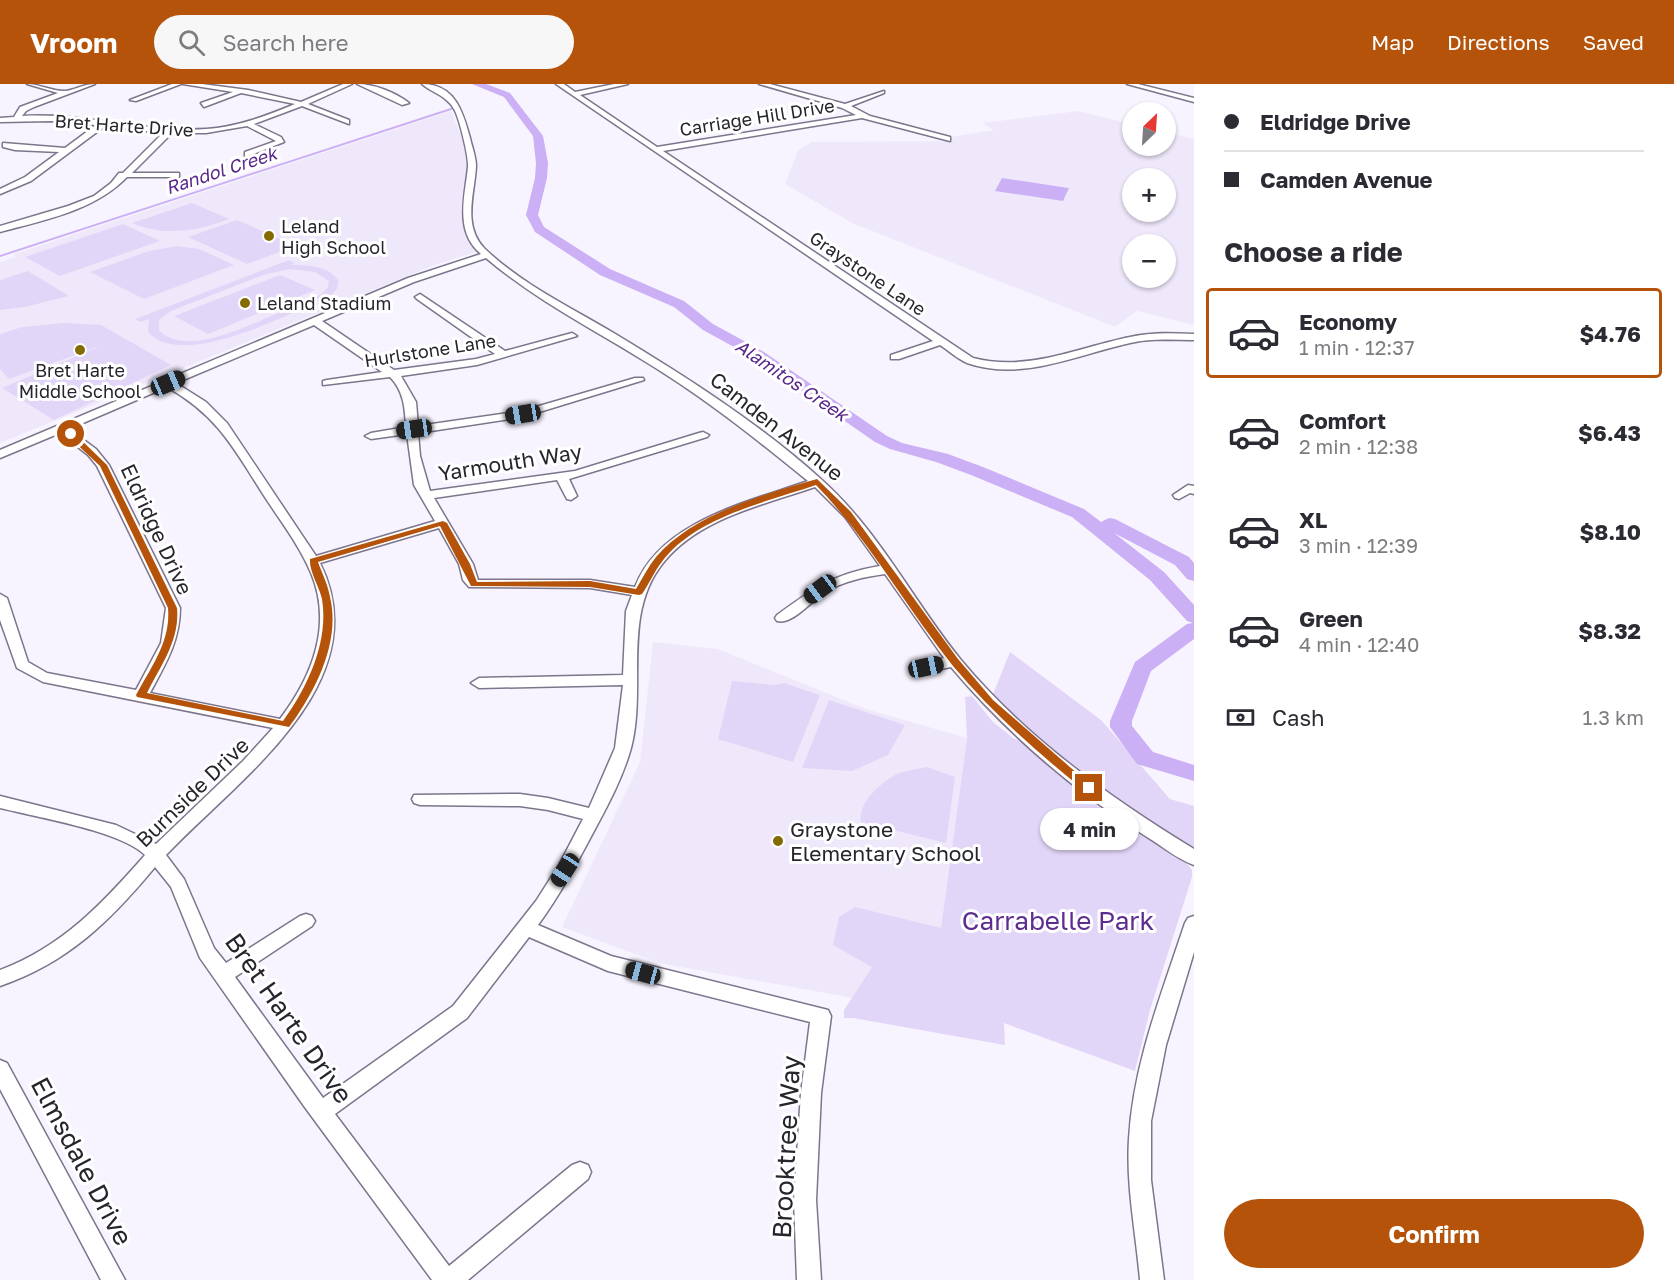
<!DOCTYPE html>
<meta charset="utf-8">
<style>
body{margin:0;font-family:"Golos Text",sans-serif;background:#f7f7f7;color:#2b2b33;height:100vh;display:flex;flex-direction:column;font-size:22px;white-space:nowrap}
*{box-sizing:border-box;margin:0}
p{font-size:20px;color:#7c7c81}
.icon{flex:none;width:33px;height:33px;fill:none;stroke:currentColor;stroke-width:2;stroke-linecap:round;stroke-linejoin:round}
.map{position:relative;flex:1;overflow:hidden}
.sheet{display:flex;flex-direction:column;background:#fff;width:480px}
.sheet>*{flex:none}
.hud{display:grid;align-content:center;height:132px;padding:0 30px;background:#fff}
.needle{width:39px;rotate:25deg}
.fabs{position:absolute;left:1122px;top:18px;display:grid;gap:12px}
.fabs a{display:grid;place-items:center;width:54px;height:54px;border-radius:50%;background:#fff;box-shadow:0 2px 4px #0004;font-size:30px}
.end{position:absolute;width:27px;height:27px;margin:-14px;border:8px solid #b45309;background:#fff;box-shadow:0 0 0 3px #fff}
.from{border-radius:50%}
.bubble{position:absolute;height:42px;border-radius:21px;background:#fff;box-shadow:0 2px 4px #0004;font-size:20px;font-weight:700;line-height:42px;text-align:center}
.car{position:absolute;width:18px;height:36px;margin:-18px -9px;border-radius:8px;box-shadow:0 0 4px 2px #0007;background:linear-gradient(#222 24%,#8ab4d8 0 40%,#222 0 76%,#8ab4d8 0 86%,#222 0)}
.hud b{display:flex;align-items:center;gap:21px;height:57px;font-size:22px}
.hud b+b{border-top:2px solid #e1e1e2}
.hud i{width:15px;height:15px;background:#2b2b33}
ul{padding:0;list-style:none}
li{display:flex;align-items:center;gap:18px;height:90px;margin:0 12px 9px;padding:0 18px;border:3px solid transparent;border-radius:6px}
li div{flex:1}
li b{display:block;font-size:22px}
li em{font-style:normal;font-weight:700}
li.on{border-color:#b45309}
li>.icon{width:54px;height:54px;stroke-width:1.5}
h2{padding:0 30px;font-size:27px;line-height:72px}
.pay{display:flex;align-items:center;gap:15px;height:66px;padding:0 30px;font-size:22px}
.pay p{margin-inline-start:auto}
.primary-button{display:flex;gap:12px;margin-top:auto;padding:12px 30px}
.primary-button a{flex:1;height:69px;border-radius:36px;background:#b45309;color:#fff;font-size:24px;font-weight:700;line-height:69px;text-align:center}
header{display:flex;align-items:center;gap:36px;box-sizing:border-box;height:84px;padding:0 30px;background:#b45309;color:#fff}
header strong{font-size:28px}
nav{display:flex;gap:33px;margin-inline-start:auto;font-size:21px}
.search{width:420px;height:54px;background:#f7f7f7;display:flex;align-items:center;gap:15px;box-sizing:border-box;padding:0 21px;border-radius:33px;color:#7c7c81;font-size:22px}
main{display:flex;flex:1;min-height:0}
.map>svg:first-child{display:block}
.built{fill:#efe8fb;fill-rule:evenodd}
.green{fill:#e2d6f8;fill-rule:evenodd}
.water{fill:#cbb0f6}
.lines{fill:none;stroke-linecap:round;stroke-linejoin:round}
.stream{stroke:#cbb0f6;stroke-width:2}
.river{fill:#cbb0f6;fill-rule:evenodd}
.minor-casing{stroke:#7d758b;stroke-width:3}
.minor{fill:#fff;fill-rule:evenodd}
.route{fill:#b45309}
.poi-dot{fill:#836a03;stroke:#fff;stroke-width:2}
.labels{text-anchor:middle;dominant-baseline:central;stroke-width:6;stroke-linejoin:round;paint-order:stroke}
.far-street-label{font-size:18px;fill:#28242d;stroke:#fff}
.far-water-label{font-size:18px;font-style:italic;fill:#58278a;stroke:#fff}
.far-poi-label{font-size:18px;fill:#28242d;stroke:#fff;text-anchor:start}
.street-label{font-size:21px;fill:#28242d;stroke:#fff}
.poi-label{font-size:21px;fill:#28242d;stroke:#fff;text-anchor:start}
.near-park-label{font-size:26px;fill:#5d2c90;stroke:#fff}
.near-street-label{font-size:26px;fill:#28242d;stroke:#fff}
</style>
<header>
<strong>Vroom</strong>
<div class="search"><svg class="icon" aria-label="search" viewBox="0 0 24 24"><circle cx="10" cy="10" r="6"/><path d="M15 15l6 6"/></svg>Search here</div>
<nav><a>Map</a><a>Directions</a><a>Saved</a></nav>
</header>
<main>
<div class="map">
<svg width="1194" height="1196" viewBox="0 0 1194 1196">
<rect width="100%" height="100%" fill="#f8f4ff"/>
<path class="built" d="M451 27 470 74 468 147 469 157 476 168 437 180 0 359V178L15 173 14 170Z
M1078 27 1132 40V62H1166V48L1194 55V241L1137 227 1115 243 852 139 785 100 798 66 812 58 946 57 951 53 994 46 982 39ZM1132 94H1166V128H1132ZM1132 160H1166V194H1132Z
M653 558 718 565 866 625 967 654 941 844 889 856 853 914 659 879 562 843 640 678Z"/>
<path class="green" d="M192 119 229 135C198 147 163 153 132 139Z
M237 136 296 162 247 180 188 153Z
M123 140 160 157 60 192 25 173Z
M177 162 199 165 234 181 144 215 90 188 149 167Z
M289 176 295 179 290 181C307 181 327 181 338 196 340 207 330 212 320 217 283 232 181 286 148 248L149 235 141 238 135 235ZM290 185 315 188 329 197 328 203C318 217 295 221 280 228 251 240 186 275 159 246V236L171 227 263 191Z
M28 187 69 212 25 223 0 226V196Z
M280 191 315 206 208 250 174 232Z
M64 239 101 241 171 281 54 336 2 304 103 261 9 295 0 285V250L22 243Z
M1010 568 1101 636 1170 715 1194 722V763L1163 748 1075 688 991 615Z
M732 597 774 601 784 599 820 611 793 678 718 655Z
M972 612 993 638 1013 654 1030 662 1093 719 1138 749 1183 775 1192 786V793L1150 926 1135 987 1004 939 1005 961 853 934H844V926L872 883 833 861 839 833 855 823 941 844 967 654 965 613Z
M829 616 905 641 888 671 852 687 802 684Z
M927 683 955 693 946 759 861 738C857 718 885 694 902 688 910 686 919 685 927 683Z"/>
<path class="water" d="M1002 94 1068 104H1069L1063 117 995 107Z"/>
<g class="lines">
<path class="stream" d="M0 172 451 25"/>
<path class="river" d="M472 0H486L510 9 543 52 548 79 547 94 538 131 544 143 610 185 684 217 713 240 764 268 887 352 902 359 948 370 983 383 1084 425 1101 438 1109 434 1115 435 1189 473 1194 479V497L1187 495 1175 481 1114 449 1164 488 1194 521V555L1151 587 1132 637V642L1153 668 1194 681V697L1137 680 1110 643V637L1135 578 1187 540 1193 539 1187 537 1150 496 1072 433 971 391 936 378 890 365 875 358 754 274 703 246 674 223 600 191 535 148 526 131 535 94 536 79 533 52 504 13Z"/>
<defs>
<path id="minor" d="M27 0C39 0 54 8 66 7 77 5 84 0 95 0L34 23 26 27 22 32C83 28 144 49 206 45 237 43 266 32 295 20L241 9 204 23 201 19 233 8 183 0H202L248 6 301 18 343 0H352L308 20 349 36V40L302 22 254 40 281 53 284 58 248 72H245V68L276 57 247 42 206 49H172L132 89H179V93H127C94 127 44 136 0 148V142L68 122 94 112 111 99 119 89H123L163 49 105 42 31 97 0 110V105L25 93 59 68 15 66 3 63V59L65 64 96 41 51 37 0 38V34L14 33 20 23 58 9Z
M172 0H181L136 17 130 16Z
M357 0C374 0 395 8 409 19L402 21Z
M422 0C455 0 463 28 470 54 472 63 476 73 476 82 475 108 462 141 484 164 520 199 570 223 612 248 685 292 759 339 822 396 879 447 913 517 961 576 1025 653 1109 713 1194 765V781C1177 775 1162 762 1147 753 1074 707 1006 648 951 583L926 588 921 586 919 583 921 580 944 574 885 490C864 493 844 497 825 508 812 516 793 541 777 537L775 534 777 531C814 504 833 490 880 482L845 433 815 403C763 421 699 434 663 479 621 531 647 604 631 664 623 693 608 721 594 747 577 779 560 811 538 841L611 872 828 926 831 932 821 1009 816 1116 821 1196H797L794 1116 801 1009 810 938 608 887 529 853 467 934 335 1030 449 1182 572 1081 580 1078 588 1081 591 1088 588 1095 468 1196H432L304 1022 200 874 171 803 155 783C110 837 69 878 0 902V886C62 863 103 819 145 771 121 747 36 733 0 724V712L116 741 156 760 243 677 273 644 43 598 17 584 0 536V510L7 514 28 578 47 589 136 606 161 559 166 524 97 382 88 371 60 349 0 374V366L408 194 481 170C454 148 465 112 468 83 469 73 459 33 454 25 447 12 433 9 422 0ZM486 174C539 219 603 250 662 288 714 321 761 359 808 397 749 418 660 437 635 503L590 496H478L473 480 434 414 557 396 567 415 571 416 577 412 569 395 707 353 709 351 703 348 699 349 575 387 430 407 420 372 418 349 523 333 644 296 643 294H635L522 327 418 342 416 318 401 292 477 281 577 252 572 249 505 267 420 210 415 213 417 215 495 270 476 275 394 286 322 237 414 198ZM314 241 382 288 327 296 323 297V301L390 293C404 307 405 325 406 343L371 349 365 352 371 355 407 350 414 401 435 437 316 472 227 339 206 318 176 299ZM167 303C216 331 232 361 261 407 278 434 299 460 311 489 333 541 312 593 280 635L150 609C165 581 180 557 180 524L109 381 96 365 69 345ZM439 444 459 480 463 496 469 503 590 504 632 511 626 527 623 591 479 594 471 599 479 604 623 601 615 664 589 724 548 714 520 710 414 711 412 715 414 719 420 721 520 722 548 726 583 735 559 781 536 817 453 922 323 1014 235 893 312 842 315 837 312 832 306 830 300 832 226 879 214 864 184 795 166 771C237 696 380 599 320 479Z
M556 0H564L575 8 614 0H628L580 11 657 63 856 31 842 24 759 0H770L845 20 884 7V9L851 22 870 32 950 53V57L862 34 663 67 973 274C1028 288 1076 264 1130 253 1152 248 1172 249 1194 250V256C1172 256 1152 254 1130 259 1076 271 1022 298 967 279 958 275 949 267 940 261L899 275H891V271L933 257Z
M1127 0H1138L1194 14V18Z
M1188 401 1194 402V410L1190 409 1179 415 1175 414 1173 411Z
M1194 832V868L1166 961 1151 1037V1096L1164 1196H1140C1136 1149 1126 1102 1129 1055 1133 980 1162 909 1185 839L1188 834Z
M0 976 7 979 125 1196H101L0 1005Z"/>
</defs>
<use href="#minor" class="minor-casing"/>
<use href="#minor" class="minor"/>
</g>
<path class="route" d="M68 349H74L107 381 177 524C180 556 161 581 147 609L283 637C308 603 329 557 322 515 319 502 309 487 310 475L443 437 447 439 470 480 477 498 590 497 636 505C642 495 648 483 656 473 693 430 764 410 817 395L851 428 958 575 993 616 1094 704 1089 708 1085 707C1037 668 992 629 953 582 905 522 870 457 816 401 766 418 693 434 661 479 654 488 649 500 642 510L639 511 590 503 471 502 440 442 318 478C322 489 328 501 330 513 341 558 315 608 289 643L137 613 136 611C151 583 171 557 168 524L100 382 68 352Z"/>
<g class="poi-dot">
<circle cx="269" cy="152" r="6"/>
<circle cx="245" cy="219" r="6"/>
<circle cx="80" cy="266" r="6"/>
<circle cx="778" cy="757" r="6"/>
</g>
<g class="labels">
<g class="far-street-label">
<text transform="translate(757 33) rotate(-9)">Carriage Hill Drive</text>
<text transform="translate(124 41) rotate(4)">Bret Harte Drive</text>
<text transform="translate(868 189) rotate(34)">Graystone Lane</text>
<text transform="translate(430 266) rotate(-9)">Hurlstone Lane</text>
</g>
<g class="far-water-label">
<text transform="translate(221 86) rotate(-18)">Randol Creek</text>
<text transform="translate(792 296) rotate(34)">Alamitos Creek</text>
</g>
<g class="far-poi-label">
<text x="281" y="142">Leland<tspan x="281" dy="21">High School</tspan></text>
<text x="257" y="219">Leland Stadium</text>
<text x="80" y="286" text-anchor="middle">Bret Harte<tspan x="80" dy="21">Middle School</tspan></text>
</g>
<g class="street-label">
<text transform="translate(777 342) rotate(38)">Camden Avenue</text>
<text transform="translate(510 378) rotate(-9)">Yarmouth Way</text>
<text transform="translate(157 445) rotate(65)">Eldridge Drive</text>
<text transform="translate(192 708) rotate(-44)">Burnside Drive</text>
</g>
<g class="poi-label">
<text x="790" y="745">Graystone<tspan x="790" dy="24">Elementary School</tspan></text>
</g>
<g class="near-park-label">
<text x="1058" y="836">Carrabelle Park</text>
</g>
<g class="near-street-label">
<text transform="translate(289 934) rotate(55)">Bret Harte Drive</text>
<text transform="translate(786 1063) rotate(-87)">Brooktree Way</text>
<text transform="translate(82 1077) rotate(62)">Elmsdale Drive</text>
</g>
</g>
</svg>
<div class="fabs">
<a><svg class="needle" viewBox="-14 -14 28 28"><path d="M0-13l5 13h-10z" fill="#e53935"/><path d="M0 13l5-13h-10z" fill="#7c7c81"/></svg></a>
<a>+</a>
<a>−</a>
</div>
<i class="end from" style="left:71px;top:350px"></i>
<i class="end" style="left:1089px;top:704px"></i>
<div class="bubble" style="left:1040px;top:724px;width:99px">4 min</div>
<i class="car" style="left:168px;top:299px;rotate:67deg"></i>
<i class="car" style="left:523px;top:330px;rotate:261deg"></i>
<i class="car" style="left:414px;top:345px;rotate:262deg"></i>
<i class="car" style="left:820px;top:505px;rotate:233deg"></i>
<i class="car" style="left:926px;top:583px;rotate:78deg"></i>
<i class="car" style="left:565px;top:786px;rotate:213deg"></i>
<i class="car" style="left:643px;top:889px;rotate:285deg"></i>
</div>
<section class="sheet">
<div class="hud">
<b><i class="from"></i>Eldridge Drive</b>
<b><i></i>Camden Avenue</b>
</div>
<h2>Choose a ride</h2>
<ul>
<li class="on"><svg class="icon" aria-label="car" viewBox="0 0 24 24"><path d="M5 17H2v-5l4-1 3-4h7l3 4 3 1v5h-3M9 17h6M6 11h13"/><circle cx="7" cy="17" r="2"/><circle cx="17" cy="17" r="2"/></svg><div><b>Economy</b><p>1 min · 12:37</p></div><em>$4.76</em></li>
<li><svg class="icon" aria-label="car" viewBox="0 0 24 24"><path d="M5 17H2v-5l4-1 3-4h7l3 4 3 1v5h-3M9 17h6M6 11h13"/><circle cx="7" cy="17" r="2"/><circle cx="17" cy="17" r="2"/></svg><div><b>Comfort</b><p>2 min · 12:38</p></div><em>$6.43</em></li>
<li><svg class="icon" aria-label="car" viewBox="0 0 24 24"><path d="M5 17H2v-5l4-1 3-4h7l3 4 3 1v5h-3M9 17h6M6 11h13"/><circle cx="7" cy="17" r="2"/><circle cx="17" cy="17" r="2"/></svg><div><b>XL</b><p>3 min · 12:39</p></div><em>$8.10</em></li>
<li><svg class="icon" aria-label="car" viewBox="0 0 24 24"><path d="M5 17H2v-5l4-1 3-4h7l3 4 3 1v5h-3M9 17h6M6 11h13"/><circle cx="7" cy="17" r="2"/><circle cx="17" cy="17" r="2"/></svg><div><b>Green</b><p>4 min · 12:40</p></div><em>$8.32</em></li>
</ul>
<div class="pay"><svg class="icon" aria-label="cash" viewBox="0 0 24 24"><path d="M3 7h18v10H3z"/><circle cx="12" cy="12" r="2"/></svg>Cash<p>1.3 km</p></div>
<div class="primary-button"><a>Confirm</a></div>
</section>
</main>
